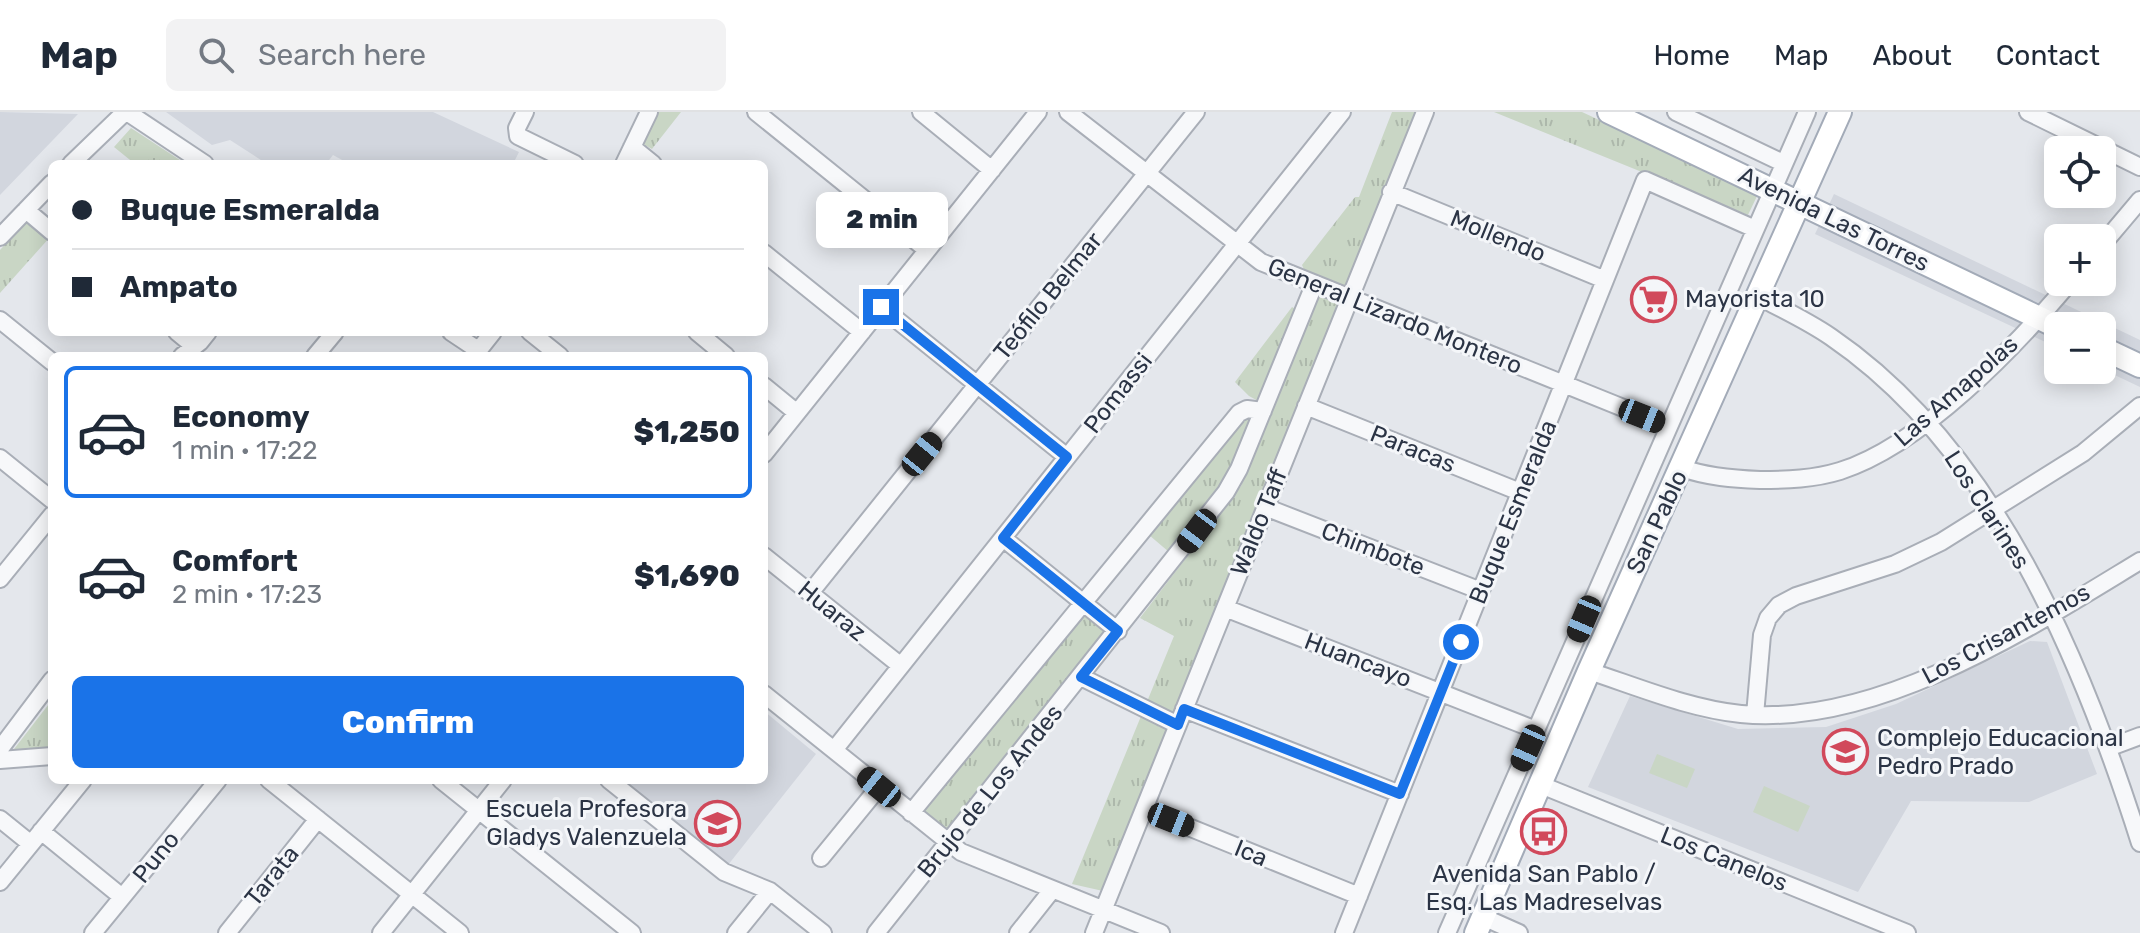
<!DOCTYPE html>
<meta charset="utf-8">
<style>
body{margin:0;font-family:Rubik,sans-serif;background:#f2f2f3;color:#1f2937;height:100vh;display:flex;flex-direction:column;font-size:30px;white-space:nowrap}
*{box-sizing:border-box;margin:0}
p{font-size:26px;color:#747a83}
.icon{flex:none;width:44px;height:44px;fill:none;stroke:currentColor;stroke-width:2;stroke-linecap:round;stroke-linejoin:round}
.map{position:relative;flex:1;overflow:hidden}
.sheet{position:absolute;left:48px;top:240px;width:720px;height:432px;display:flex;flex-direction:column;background:#fff;border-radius:12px;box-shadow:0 4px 20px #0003}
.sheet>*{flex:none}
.top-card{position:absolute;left:48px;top:48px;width:720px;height:176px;border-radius:12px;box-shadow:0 4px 20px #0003;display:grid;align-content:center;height:176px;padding:0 24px;background:#fff}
.tools{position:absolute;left:2044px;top:24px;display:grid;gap:16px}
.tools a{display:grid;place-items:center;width:72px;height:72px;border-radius:12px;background:#fff;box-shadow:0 4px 20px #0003;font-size:40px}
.end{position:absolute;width:36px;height:36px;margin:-18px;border:10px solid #1a73e8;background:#fff;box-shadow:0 0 0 4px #fff}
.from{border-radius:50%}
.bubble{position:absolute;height:56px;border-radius:12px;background:#fff;box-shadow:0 4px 20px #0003;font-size:26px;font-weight:800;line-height:56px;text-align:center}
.car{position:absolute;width:24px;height:48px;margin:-24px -12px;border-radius:10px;box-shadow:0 0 6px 2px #0007;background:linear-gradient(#222 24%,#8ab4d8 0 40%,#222 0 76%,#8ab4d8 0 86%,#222 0)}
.top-card b{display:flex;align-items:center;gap:28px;height:76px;font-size:30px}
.top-card b+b{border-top:2px solid #e0e1e3}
.top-card i{width:20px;height:20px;background:#1f2937}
ul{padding:14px 0 0;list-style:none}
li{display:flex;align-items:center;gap:24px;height:132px;margin:0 16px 12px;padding:0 8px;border:4px solid transparent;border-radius:12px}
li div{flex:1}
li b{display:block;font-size:30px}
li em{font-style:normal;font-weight:800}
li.selected{border-color:#1a73e8}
li>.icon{width:72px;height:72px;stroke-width:1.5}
.action{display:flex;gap:16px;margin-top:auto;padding:16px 24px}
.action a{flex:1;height:92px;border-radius:12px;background:#1a73e8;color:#fff;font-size:32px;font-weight:800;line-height:92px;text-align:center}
header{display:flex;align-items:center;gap:48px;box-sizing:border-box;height:112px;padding:0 40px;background:#fff;border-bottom:2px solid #e0e1e3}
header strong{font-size:38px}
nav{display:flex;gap:44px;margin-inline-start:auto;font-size:28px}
.search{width:560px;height:72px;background:#f2f2f3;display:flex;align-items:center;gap:20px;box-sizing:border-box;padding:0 28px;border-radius:12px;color:#747a83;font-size:30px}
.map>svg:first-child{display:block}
.built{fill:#d2d6de}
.grass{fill:url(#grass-tufts)}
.pitch{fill:#c9d6c5}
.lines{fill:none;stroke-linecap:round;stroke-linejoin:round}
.minor-casing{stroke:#a9aeb7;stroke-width:20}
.major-casing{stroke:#a3abb8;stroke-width:26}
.minor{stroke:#f7f8fa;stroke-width:16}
.major{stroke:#fff;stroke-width:22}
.route{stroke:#1a73e8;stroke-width:10}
.labels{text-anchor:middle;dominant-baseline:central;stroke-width:6;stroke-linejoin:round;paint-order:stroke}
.street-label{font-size:24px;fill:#2b3445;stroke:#f4f6f9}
.poi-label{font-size:24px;fill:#2b3445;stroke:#f4f6f9;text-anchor:start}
</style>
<header>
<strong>Map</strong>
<div class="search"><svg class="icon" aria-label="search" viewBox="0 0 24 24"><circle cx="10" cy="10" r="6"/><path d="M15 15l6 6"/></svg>Search here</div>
<nav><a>Home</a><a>Map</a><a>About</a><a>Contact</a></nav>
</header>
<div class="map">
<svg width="2140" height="821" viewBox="0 0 2140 821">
<defs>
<pattern id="grass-tufts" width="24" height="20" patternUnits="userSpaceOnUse" patternTransform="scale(2)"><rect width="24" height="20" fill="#c9d6c5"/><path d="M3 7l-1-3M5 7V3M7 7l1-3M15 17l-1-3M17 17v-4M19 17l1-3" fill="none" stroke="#adb8ab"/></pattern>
</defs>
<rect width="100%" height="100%" fill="#e4e7ec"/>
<path class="built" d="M0 0 78 2 0 83Z
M166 0H433L519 40 513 52H343L344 49 333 43 326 52H267L230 28 212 33Z
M1834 82 2140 228V275L2102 257V214H2058V236L1815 122Z
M2030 529 2047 530 2097 662 2029 690 1911 689 1858 780 1588 675 1630 584 1738 617 1826 615 1896 592Z
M764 599 816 642 728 753 620 668H764Z"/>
<path class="grass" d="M658 0H681L652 37 643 32Z
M1392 0H1419L1103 779 1072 772 1174 524 1140 506 1241 374 1316 184 1302 153 1355 85H1359Z
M1494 0H1582L1758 82 1748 103Z
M131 16 186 52H135L114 35Z
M30 105 51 124 0 181V138Z
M1292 195 1297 198 1260 290 1249 284 1235 270Z
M1242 306 1251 308 1226 369 1169 440 1149 423Z
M1084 496 1109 518 948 721 920 699Z
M52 588V636L11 641Z"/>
<path class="pitch" d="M1657 642 1695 657 1687 676 1649 661Z
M1764 674 1810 694 1798 720 1753 700Z"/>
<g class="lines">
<defs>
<path id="minor" d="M127 0 205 52
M525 0 517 16 518 24 575 52
M756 0 927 138
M921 0 992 58
M1068 0 1261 150 1668 314
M1676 0 1783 51
M2028 0 2140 55
M632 35 653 52
M71 52 125 0
M624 52 649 0
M1391 80 1605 168
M26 98 52 120
M0 125 52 71
M2102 133 2140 88
M764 141 862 220
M1757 184C1782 197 1808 209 1831 225 1995 337 2082 548 2140 731
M881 195 1067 345
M0 208 52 250
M177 220 194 234
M451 220 478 238
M530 220 560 244
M697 220 726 244
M182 244 200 230 208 220
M315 244 335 220
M474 244 493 220
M764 274 797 301
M1306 294 1520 380
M764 342 1038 0
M0 346 52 388
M1682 356C1707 365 1734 367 1760 368 1787 368 1814 367 1840 359 1922 333 2015 235 2070 170
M1265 395 1481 479
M1003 426 1118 519
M764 444 901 554
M0 467 52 403
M810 481 1196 0
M1225 496 1536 618
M1589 559C1638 575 1690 597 1741 602 1878 615 2028 517 2140 449
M1081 565 1178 613
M764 582 961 740 1161 821
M1184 597 1400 682
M1755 603 1762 523 1768 506 1779 493 1796 484 1895 452 1941 430 2083 341 2140 294
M2108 636 2140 624
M0 637 52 568
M834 638 1342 0
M0 648 52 644
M269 668 460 821
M441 668 632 821
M609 668 724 760 770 779 823 821
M1541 673 1907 821
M1144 697 1359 784
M911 701 1239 301 1247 297 1263 299
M0 707 31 732
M41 719 122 785
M821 746 879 675
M0 770 83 668
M1483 805 1519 821
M93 821 218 668
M227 821 318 707
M381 821 503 668
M736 821 770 779
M876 821 1226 380 1239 357 1314 173
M1018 821 1052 778
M1094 821 1425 0
M1344 821 1645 68 1755 117
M1447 821 1807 0"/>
<path id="major" d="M1609 0 2058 215
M2102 236 2140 254
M1476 821 1589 559 1840 0"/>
</defs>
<use href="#minor" class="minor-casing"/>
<use href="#major" class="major-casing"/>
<use href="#minor" class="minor"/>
<use href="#major" class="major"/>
</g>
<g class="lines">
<path class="route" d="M881 195 1067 345 1003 426 1118 519 1081 565 1178 613 1184 597 1400 682 1461 530"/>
</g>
<defs>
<symbol id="supermarket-ring" viewBox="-11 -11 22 22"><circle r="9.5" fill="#f4f6f9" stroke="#d1495b" stroke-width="1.5"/><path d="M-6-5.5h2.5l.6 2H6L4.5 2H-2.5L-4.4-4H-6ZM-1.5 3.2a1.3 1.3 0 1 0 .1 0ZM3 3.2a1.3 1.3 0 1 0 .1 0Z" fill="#d1495b"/></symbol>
<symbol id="school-ring" viewBox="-11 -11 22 22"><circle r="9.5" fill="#f4f6f9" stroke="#d1495b" stroke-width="1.5"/><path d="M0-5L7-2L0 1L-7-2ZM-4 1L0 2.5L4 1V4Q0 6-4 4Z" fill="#d1495b"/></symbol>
<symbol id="bus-ring" viewBox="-11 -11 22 22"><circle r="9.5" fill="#f4f6f9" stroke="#d1495b" stroke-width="1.5"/><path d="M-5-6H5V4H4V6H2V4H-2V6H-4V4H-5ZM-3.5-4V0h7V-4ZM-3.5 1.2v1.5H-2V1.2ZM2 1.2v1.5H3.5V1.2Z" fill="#d1495b"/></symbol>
</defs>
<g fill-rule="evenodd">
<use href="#supermarket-ring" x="1628" y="162" width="51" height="51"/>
<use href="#school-ring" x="1820" y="614" width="51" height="51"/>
<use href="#school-ring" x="692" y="686" width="51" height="51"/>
<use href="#bus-ring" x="1518" y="694" width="51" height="51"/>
</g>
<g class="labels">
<g class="street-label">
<text transform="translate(1834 107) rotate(26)">Avenida Las Torres</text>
<text transform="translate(1498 124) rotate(22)">Mollendo</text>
<text transform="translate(1048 184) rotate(-51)">Teófilo Belmar</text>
<text transform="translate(1395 204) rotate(22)">General Lizardo Montero</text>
<text transform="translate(1956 279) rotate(-41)">Las Amapolas</text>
<text transform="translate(1118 281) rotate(-52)">Pomassi</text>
<text transform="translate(1413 337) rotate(22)">Paracas</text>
<text transform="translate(1987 398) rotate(57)">Los Clarines</text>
<text transform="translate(1513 400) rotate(-68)">Buque Esmeralda</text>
<text transform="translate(1259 410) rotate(-68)">Waldo Taff</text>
<text transform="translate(1657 410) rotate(-65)">San Pablo</text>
<text transform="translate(1373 437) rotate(21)">Chimbote</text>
<text transform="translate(832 499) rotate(39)">Huaraz</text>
<text transform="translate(2006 522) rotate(-28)">Los Crisantemos</text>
<text transform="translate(1358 548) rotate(21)">Huancayo</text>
<text transform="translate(990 679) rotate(-51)">Brujo de Los Andes</text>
<text transform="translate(1251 741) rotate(22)">Ica</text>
<text transform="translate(156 745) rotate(-51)">Puno</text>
<text transform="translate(1724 747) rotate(22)">Los Canelos</text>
<text transform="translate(272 764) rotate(-51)">Tarata</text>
</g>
<g class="poi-label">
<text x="1685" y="187">Mayorista 10</text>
<text x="1877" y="626">Complejo Educacional<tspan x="1877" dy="28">Pedro Prado</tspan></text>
<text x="687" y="697" text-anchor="end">Escuela Profesora<tspan x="687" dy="28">Gladys Valenzuela</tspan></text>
<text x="1544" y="762" text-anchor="middle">Avenida San Pablo /<tspan x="1544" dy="28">Esq. Las Madreselvas</tspan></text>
</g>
</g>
</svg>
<div class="tools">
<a><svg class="icon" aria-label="locate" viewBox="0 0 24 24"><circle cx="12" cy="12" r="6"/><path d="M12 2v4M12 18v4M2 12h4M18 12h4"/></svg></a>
<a>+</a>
<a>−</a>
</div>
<i class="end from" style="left:1461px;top:530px"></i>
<i class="end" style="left:881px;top:195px"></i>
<div class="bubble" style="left:816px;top:80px;width:132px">2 min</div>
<i class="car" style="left:1642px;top:304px;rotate:112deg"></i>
<i class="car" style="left:922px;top:342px;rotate:39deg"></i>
<i class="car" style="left:1197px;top:419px;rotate:217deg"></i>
<i class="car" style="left:1584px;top:507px;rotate:203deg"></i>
<i class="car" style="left:1528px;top:636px;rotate:204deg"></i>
<i class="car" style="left:879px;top:675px;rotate:309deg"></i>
<i class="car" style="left:1171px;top:708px;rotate:112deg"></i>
<div class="top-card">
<b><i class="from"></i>Buque Esmeralda</b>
<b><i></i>Ampato</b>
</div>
<section class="sheet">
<ul>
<li class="selected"><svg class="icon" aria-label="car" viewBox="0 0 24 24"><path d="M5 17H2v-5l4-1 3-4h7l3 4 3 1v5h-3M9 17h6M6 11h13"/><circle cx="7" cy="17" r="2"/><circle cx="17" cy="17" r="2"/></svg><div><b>Economy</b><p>1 min · 17:22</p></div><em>$1,250</em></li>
<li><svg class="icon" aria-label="car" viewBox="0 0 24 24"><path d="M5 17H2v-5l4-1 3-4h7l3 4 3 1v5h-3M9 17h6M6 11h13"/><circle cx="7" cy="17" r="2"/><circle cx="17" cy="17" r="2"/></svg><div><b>Comfort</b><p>2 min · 17:23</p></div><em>$1,690</em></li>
</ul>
<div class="action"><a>Confirm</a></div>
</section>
</div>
